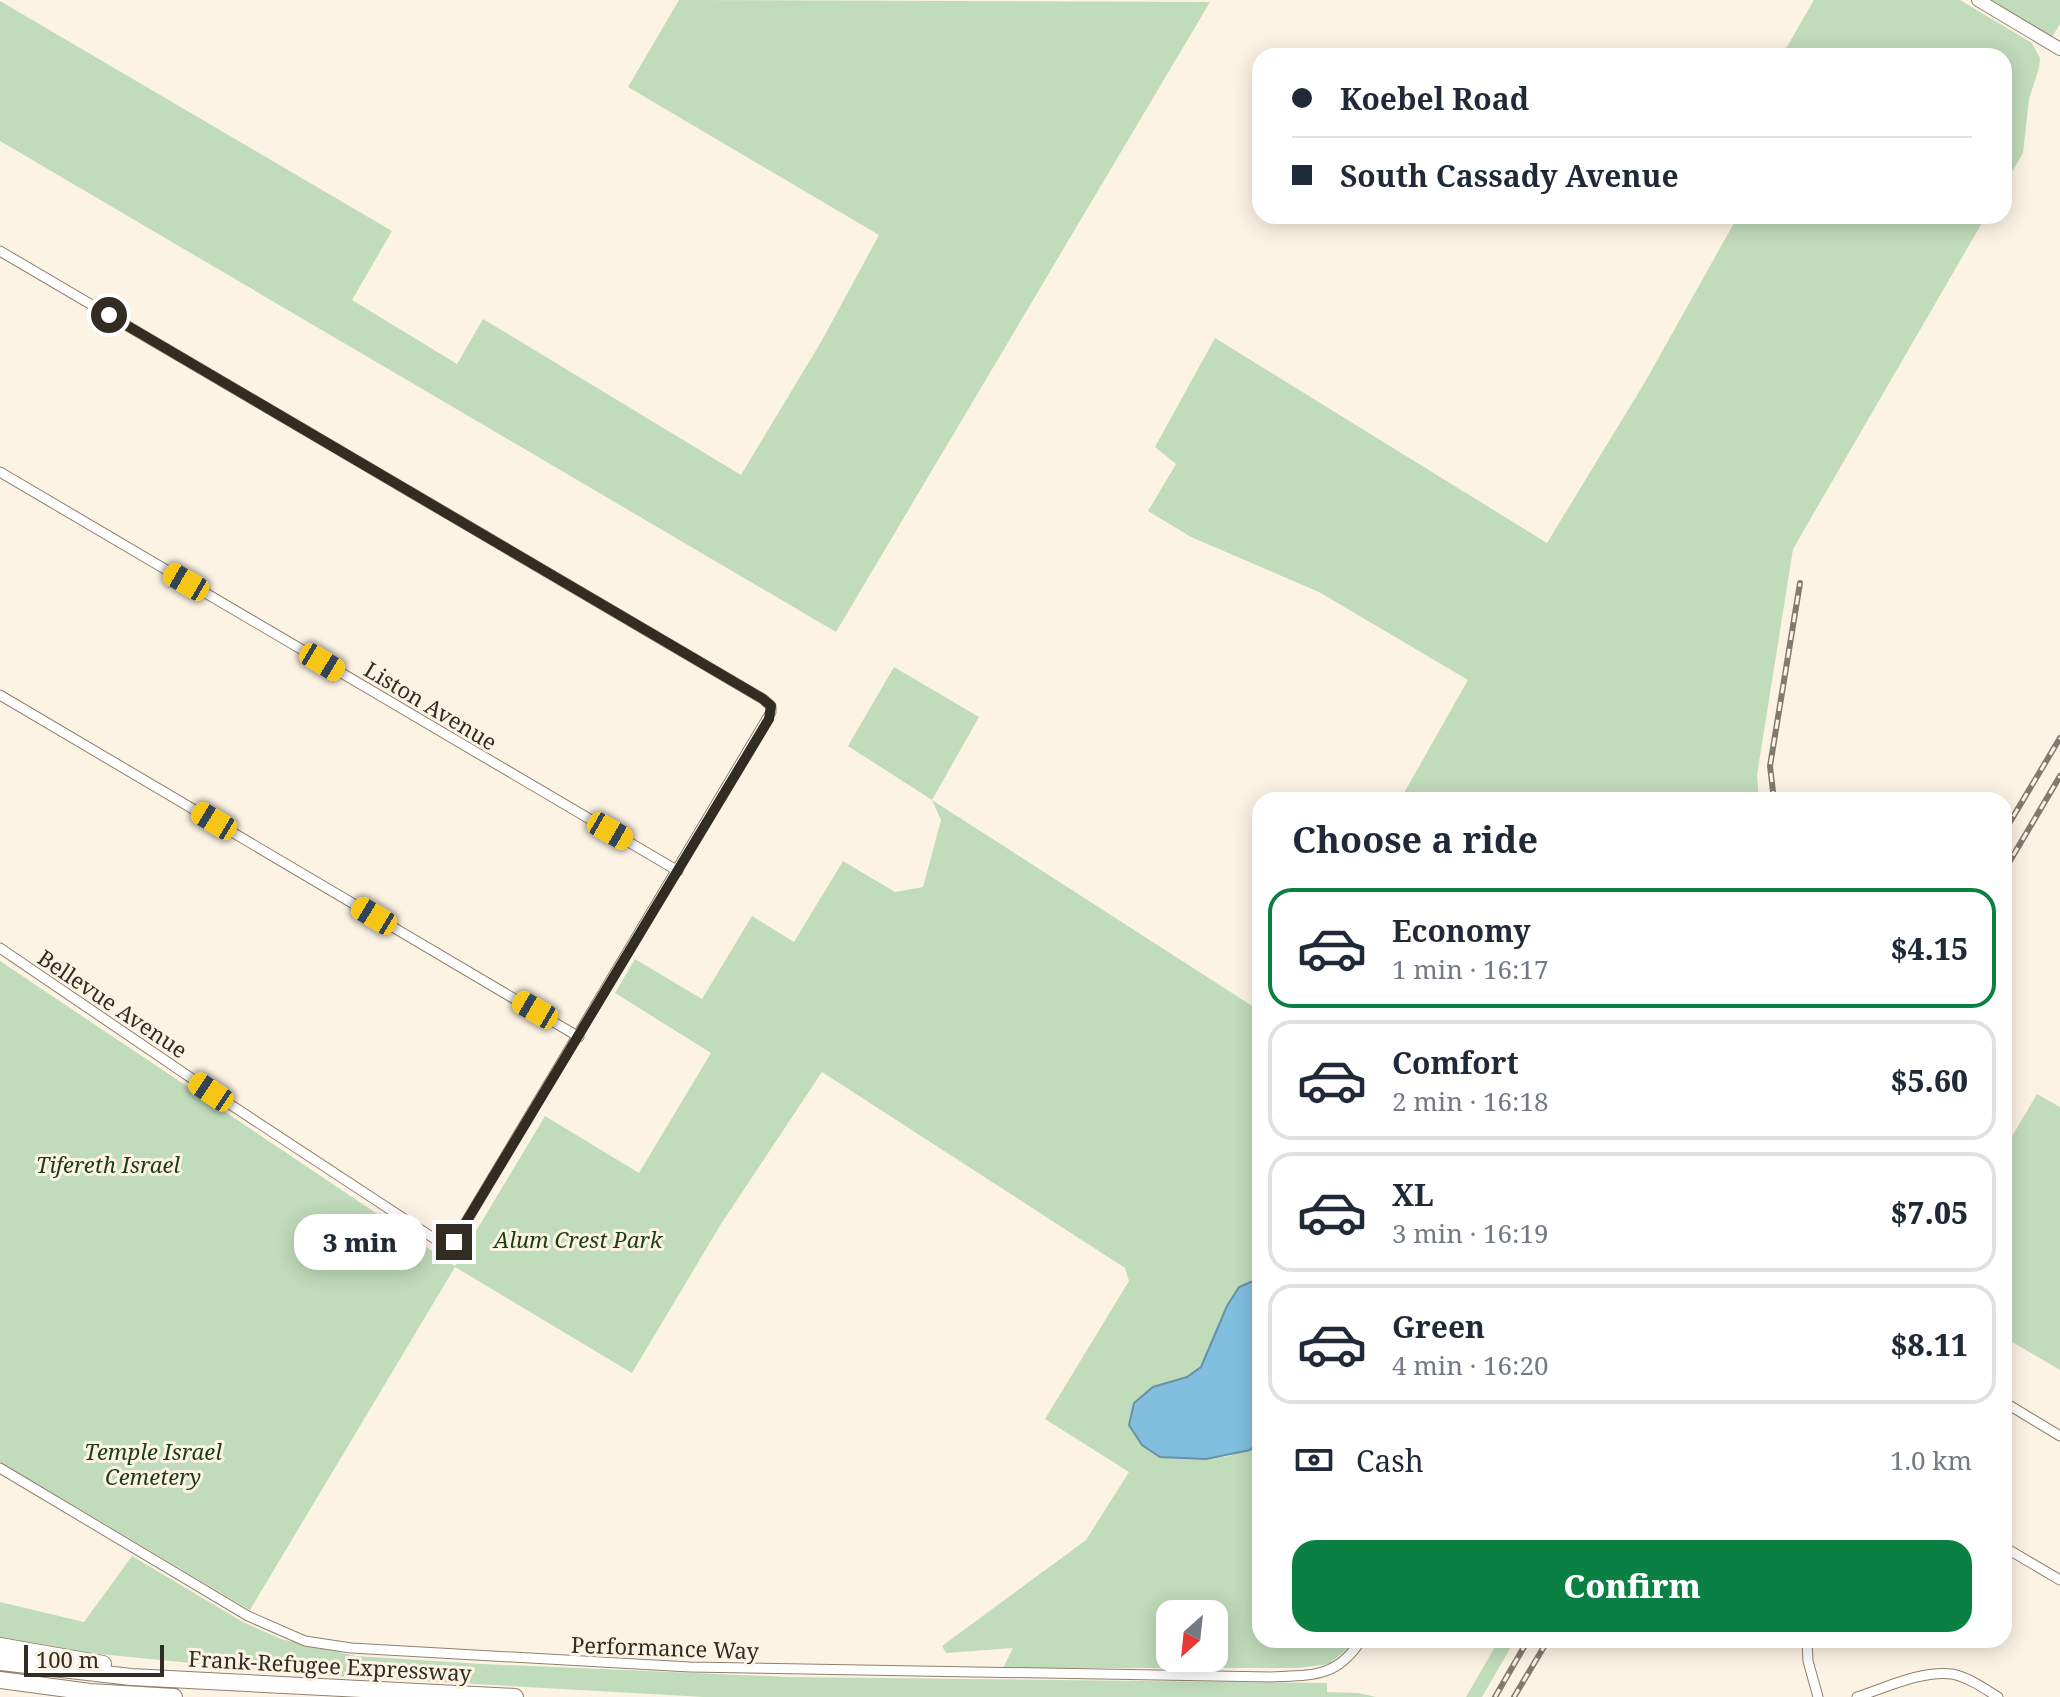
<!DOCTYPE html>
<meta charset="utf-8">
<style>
body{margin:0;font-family:"Noto Serif",serif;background:#f6f6f7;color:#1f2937;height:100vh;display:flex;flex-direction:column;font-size:30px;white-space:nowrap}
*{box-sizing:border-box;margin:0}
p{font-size:26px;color:#747a83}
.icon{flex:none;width:44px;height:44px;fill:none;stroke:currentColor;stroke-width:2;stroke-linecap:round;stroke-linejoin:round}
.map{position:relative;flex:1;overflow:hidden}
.details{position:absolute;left:1252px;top:792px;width:760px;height:856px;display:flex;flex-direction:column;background:#fff;border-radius:24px;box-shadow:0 4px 20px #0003}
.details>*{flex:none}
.top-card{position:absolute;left:1252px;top:48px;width:760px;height:176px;border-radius:24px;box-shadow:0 4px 20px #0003;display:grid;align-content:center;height:176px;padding:0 40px;background:#fff}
.needle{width:52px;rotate:207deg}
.tools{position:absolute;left:1156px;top:1600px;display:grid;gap:16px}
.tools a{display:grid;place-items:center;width:72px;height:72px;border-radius:16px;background:#fff;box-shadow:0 4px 20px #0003;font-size:40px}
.scale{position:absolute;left:24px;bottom:20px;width:140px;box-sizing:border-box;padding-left:8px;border:4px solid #332c23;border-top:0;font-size:22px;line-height:28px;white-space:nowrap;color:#332c23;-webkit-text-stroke:6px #fdf3e5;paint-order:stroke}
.end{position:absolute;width:36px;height:36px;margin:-18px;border:10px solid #332c23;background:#fff;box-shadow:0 0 0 4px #fff}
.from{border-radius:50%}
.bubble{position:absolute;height:56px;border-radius:24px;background:#fff;box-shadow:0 4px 20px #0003;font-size:26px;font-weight:800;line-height:56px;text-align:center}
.car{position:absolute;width:24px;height:48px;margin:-24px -12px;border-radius:10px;box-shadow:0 0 6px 2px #0007;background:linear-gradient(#f5c518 24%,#345 0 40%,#f5c518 0 76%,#345 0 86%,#f5c518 0)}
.top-card b{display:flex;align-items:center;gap:28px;height:76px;font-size:30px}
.top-card b+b{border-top:2px solid #e0e1e3}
.top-card i{width:20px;height:20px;background:#1f2937}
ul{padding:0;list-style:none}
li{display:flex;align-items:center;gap:24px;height:120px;margin:0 16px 12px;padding:0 24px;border:4px solid #e0e1e3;border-radius:24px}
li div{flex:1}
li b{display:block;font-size:30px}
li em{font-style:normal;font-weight:800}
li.on{border-color:#0b8043}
li>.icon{width:72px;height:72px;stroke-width:1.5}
h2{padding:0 40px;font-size:36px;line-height:96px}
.pay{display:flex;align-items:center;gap:20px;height:88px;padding:0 40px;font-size:30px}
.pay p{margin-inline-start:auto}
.primary-button{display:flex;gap:16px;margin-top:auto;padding:16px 40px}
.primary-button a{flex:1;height:92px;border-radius:24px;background:#0b8043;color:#fff;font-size:32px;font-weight:800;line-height:92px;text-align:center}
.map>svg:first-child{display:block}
.green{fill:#c1dcba;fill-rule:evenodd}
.water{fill:#81bee0;stroke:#6a92a7;stroke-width:2}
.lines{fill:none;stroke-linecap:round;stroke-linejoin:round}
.street-casing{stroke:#8f806b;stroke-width:11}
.secondary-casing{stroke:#8f806b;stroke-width:14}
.highway-casing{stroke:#8f806b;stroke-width:18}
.street{stroke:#fff;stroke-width:9}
.secondary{stroke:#fff;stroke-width:12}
.highway{stroke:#fff;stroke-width:16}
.rail-casing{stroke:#827a6f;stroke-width:6}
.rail{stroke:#fdf3e5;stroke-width:3;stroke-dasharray:9;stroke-linecap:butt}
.route{stroke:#332c23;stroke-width:10}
.labels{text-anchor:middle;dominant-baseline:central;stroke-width:6;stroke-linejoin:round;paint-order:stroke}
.street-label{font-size:22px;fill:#332c23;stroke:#fdf3e5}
.park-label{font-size:22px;font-style:italic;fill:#1a3f0e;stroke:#fdf3e5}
</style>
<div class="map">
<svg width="2060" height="1697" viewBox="0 0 2060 1697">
<rect width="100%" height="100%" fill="#fdf3e5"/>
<path class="green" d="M679 0 1210 2 836 632 0 141V1L392 231 352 300 457 364 483 319 741 475 821 342 879 235 628 87Z
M1814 0H1960L2032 43 2040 58 2039 68 2029 99 2023 153 2004 186V56H1791L1785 50Z
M1989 0H2060V24L2052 37Z
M1738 216H1986L1793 549 1757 775 1759 800H1400L1468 680 1319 592 1191 537 1148 511 1176 464 1155 447 1215 338 1547 543 1645 382Z
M894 667 979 717 932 800 1260 1011V1278L1239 1287 1227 1306 1201 1367 1188 1377 1153 1387 1160 1457C1192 1459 1235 1464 1260 1440V1640H1356L1353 1644 1329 1664 1299 1668H1003L1013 1648 946 1653 942 1646 1086 1540 1129 1472 1045 1419 1129 1281 1125 1268 822 1072 721 1224 632 1373 455 1267 250 1610 0 1462V961L455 1266 545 1116 639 1173 711 1053 615 993 635 959 702 999 752 916 794 942 843 861 895 892 923 887 941 820 932 800 848 746ZM1170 1614H1214V1658H1170Z
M2037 1094 2060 1107V1370L2004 1337V1150Z
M132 1556 243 1622 281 1639 356 1656 482 1664 790 1677 1327 1683V1692L1358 1693 1376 1697H704L312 1675 59 1650 0 1638V1602L84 1622Z
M1499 1640H1515L1482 1697H1466Z"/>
<path class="water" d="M1260 1278V1440L1250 1450 1206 1459 1160 1457 1142 1445 1129 1425 1134 1403 1153 1387 1187 1377 1201 1367 1227 1306 1239 1287Z"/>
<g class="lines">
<defs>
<path id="street" d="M0 251 763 699 771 706V712L454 1242 441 1243 222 1099 0 948
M0 472 678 871
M0 695 579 1037
M2004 1402 2060 1436
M0 1468 248 1616 305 1641 351 1648 690 1667 1271 1677C1312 1675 1337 1678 1361 1640
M2004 1547 2060 1580
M1807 1640 1808 1661 1818 1697
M1857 1697C1885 1688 1922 1670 1952 1674 1968 1677 1985 1689 1998 1697"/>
<path id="secondary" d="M1978 0 2060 49"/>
<path id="highway" d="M0 1646 103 1664
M0 1662 131 1677 515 1697
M0 1680 90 1692 174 1697"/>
</defs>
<use href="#street" class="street-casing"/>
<use href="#secondary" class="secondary-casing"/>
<use href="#highway" class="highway-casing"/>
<use href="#street" class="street"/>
<use href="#secondary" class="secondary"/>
<use href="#highway" class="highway"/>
<defs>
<path id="rail" d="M1774 800 1770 766 1800 583
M2004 832 2060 738
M2004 871 2060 776
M1495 1697 1528 1640
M1514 1697 1548 1640"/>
</defs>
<use href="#rail" class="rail-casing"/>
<use href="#rail" class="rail"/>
</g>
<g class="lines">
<path class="route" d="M109 315 763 699 771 706 769 719 454 1242"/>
</g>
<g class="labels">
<g class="street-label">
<text transform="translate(431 705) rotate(31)">Liston Avenue</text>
<text transform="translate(113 1003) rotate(34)">Bellevue Avenue</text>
<text transform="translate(665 1647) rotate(2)">Performance Way</text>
<text transform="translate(330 1665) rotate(3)">Frank-Refugee Expressway</text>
</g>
<g class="park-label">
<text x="108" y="1164">Tifereth Israel</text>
<text x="578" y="1239">Alum Crest Park</text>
<text x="153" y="1451">Temple Israel<tspan x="153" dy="25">Cemetery</tspan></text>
</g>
</g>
</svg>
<div class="tools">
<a><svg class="needle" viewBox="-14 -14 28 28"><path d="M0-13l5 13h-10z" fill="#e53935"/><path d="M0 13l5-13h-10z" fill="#747a83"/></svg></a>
</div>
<div class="scale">100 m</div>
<i class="end from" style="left:109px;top:315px"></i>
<i class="end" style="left:454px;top:1242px"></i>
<div class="bubble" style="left:294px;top:1214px;width:132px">3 min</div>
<i class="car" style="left:186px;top:582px;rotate:300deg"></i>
<i class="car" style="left:322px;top:662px;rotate:121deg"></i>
<i class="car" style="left:214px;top:821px;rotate:301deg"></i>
<i class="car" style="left:610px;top:831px;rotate:120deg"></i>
<i class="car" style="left:374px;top:916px;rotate:301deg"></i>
<i class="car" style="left:535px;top:1010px;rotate:300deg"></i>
<i class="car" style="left:211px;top:1092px;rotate:304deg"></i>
<div class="top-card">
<b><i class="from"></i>Koebel Road</b>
<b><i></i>South Cassady Avenue</b>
</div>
<section class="details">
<h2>Choose a ride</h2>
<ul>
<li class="on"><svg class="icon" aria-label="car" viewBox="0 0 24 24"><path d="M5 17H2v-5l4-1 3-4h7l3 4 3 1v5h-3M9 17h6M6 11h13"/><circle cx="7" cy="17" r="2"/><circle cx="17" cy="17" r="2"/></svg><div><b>Economy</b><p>1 min · 16:17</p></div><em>$4.15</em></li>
<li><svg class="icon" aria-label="car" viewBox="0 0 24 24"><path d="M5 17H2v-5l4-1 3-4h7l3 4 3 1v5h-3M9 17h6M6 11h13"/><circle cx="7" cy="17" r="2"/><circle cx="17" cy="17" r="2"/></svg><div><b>Comfort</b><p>2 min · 16:18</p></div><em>$5.60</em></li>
<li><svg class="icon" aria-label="car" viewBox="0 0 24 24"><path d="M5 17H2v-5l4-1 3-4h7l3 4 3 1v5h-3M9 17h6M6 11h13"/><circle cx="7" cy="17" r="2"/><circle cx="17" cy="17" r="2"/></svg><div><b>XL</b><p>3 min · 16:19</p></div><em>$7.05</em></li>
<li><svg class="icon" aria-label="car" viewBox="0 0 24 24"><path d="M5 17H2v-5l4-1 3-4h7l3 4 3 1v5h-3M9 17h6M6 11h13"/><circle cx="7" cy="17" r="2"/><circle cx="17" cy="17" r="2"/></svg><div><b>Green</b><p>4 min · 16:20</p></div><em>$8.11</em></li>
</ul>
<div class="pay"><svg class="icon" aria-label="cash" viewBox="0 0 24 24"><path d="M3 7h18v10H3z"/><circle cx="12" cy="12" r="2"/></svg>Cash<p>1.0 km</p></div>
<div class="primary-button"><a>Confirm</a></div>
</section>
</div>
